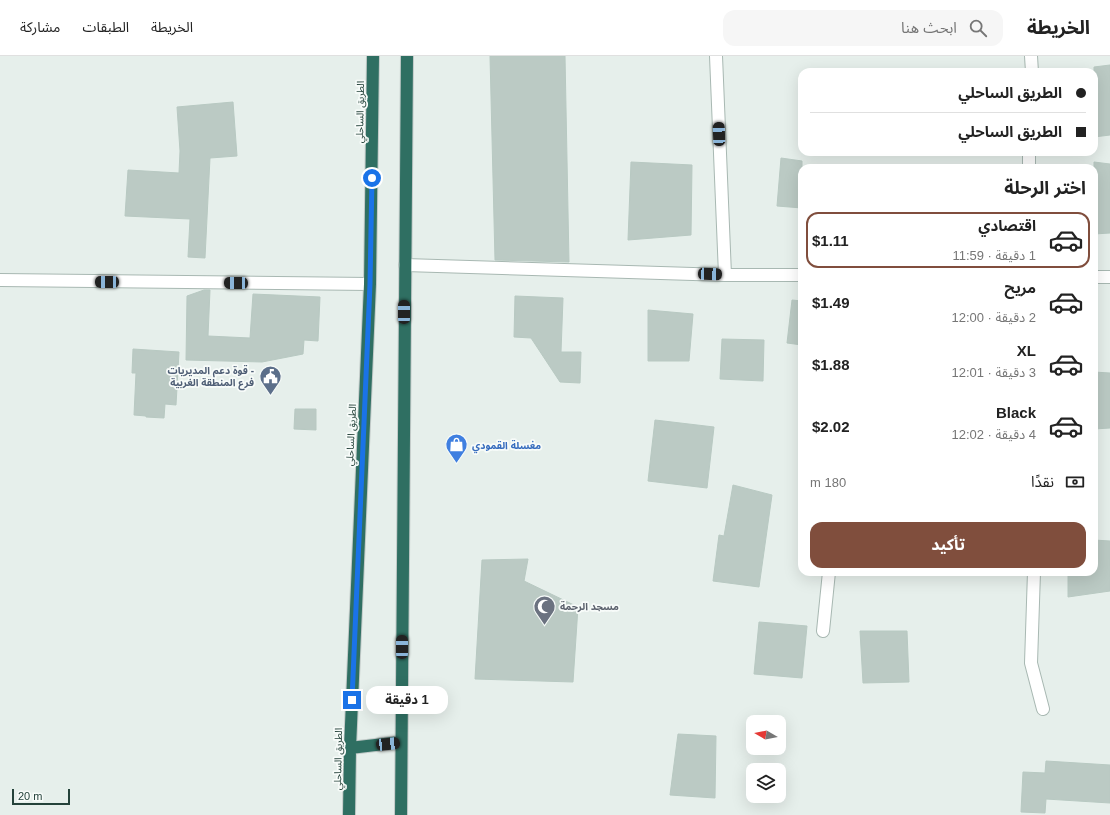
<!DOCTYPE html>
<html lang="ar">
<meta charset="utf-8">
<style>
body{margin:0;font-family:Helvetica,"Noto Sans Arabic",sans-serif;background:#f6f6f6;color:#222;direction:rtl;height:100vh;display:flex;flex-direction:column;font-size:15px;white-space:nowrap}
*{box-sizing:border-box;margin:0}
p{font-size:13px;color:#767676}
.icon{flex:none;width:22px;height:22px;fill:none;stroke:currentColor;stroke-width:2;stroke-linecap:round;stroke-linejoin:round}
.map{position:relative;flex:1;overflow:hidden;direction:ltr}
.details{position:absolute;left:798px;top:108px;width:300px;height:412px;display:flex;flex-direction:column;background:#fff;border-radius:12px;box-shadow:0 4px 16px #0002;direction:rtl}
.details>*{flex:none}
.banner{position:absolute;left:798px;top:12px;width:300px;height:88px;border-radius:12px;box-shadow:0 4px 16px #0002;direction:rtl;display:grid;align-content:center;height:88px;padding:0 12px;background:#fff}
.needle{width:26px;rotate:279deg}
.fabs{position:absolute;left:746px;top:659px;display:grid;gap:8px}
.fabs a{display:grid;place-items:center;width:40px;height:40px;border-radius:8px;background:#fff;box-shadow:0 4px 16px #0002;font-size:20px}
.scale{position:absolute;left:12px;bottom:10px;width:58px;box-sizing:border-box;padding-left:4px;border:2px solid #24423a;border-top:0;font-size:11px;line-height:14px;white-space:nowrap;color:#24423a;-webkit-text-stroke:3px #f7fbf9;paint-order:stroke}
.end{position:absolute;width:18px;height:18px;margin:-9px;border:5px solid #1a73e8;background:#fff;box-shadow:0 0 0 2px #fff}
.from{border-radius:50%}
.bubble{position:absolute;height:28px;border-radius:12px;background:#fff;box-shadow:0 4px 16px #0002;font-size:13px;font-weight:700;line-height:28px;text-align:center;direction:rtl}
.car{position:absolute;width:12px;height:24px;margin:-12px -6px;border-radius:5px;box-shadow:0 0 3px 1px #0007;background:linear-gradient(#222 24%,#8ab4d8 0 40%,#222 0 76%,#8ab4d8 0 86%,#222 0)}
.banner b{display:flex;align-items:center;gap:14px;height:38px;font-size:15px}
.banner b+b{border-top:1px solid #e0e0e0}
.banner i{width:10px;height:10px;background:#222}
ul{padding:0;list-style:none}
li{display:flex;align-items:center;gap:12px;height:56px;margin:0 8px 6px;padding:0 4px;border:2px solid transparent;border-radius:12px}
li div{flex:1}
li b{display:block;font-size:15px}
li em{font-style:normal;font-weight:700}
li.on{border-color:#804e3d}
li>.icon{width:36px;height:36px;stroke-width:1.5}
h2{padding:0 12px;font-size:18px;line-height:48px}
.pay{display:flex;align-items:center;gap:10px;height:44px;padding:0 12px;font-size:15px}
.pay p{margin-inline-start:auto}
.action{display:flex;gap:8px;margin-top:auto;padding:8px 12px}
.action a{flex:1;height:46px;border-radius:12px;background:#804e3d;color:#fff;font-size:16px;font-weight:700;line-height:46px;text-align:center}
header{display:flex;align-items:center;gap:24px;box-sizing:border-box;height:56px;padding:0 20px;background:#fff;border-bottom:1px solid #e0e0e0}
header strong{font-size:19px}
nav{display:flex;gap:22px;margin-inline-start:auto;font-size:14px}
.search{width:280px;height:36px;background:#f6f6f6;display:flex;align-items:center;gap:10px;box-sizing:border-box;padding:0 14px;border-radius:12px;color:#767676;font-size:15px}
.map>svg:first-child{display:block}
.building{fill:#bbcac4;stroke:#b8c9c2}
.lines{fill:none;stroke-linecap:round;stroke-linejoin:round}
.street-casing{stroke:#a8b8b2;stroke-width:14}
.highway-casing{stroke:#c2cac8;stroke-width:14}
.street{stroke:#fff;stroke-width:12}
.highway{stroke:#2f6f62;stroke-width:12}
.route{stroke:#1a73e8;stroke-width:5}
.labels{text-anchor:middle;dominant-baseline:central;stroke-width:3.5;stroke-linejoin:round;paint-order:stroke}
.street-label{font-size:10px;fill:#24423a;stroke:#f7fbf9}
.service-label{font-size:10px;font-weight:bold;fill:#4e5e75;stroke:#f7fbf9;text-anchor:end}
.shop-label{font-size:10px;font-weight:bold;fill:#366cbe;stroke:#f7fbf9;text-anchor:start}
.worship-label{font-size:10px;font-weight:bold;fill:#5b616d;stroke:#f7fbf9;text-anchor:start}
</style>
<header>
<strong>الخريطة</strong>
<div class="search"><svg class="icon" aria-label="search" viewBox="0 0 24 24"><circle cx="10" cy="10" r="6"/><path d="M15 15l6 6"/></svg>ابحث هنا</div>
<nav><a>الخريطة</a><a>الطبقات</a><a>مشاركة</a></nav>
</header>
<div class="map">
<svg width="1110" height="759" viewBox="0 0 1110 759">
<rect width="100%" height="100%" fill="#e6efeb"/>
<path class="building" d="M490 0H565L569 206 495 204Z
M1110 9V79L1094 81V11Z
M233 46 237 100 210 102 205 202 188 201 190 163 125 160 128 114 179 117 180 95 177 51Z
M781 102 802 105V152L777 150Z
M631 106 692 109 691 179 628 184Z
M1094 106 1110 108V177L1094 178Z
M204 234H210L208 280 250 282 253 238 320 241 318 285 304 284 303 298 262 306 186 304 187 240Z
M515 240 563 242 561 296H581L580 327 560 326 531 282 514 281Z
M792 244 802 245V289L787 287Z
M648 254 693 258 689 305H648Z
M722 283 764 284 763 325 720 323Z
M133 293 179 296 176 349 165 348 164 362 146 361V360L134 359 136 317H132Z
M1094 316 1110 317V372L1094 373Z
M295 353H316V374L294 373Z
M655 364 714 371 707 432 648 425Z
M733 429 772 439 759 531 713 525 719 479 724 480Z
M1094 484 1110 485V535L1068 541V516H1094Z
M528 503 524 525 578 551 573 626 475 623 482 504Z
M759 566 807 570 802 622 754 618Z
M860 575H907L909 626 863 627Z
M678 678 716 680 715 742 670 739Z
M1046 705 1110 709V747L1046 743 1045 757 1021 756 1023 716 1045 717Z"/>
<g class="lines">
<defs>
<path id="street" d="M716 0 725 219
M1031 0 1032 16
M1029 112V96
M405 209 725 219H802
M1094 221H1110
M0 224 370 228
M1034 516 1031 607 1043 653
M823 575 829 516"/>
<path id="highway" d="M350 692 401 686
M349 759 350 692 370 228 373 0
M401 759 407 0"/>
</defs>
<use href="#street" class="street-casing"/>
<use href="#highway" class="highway-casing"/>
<use href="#street" class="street"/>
<use href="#highway" class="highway"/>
</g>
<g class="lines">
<path class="route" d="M352 644 370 228 372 122"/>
</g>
<defs>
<symbol id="civic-pin" viewBox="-11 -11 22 30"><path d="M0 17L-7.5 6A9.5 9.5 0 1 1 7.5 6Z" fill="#5c6f8a" stroke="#f7fbf9"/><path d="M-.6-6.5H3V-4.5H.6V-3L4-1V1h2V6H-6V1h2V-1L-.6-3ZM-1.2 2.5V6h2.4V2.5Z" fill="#fff"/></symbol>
<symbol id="shop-pin" viewBox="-11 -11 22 30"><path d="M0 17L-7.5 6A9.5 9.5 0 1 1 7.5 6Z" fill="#3f7fe0" stroke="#f7fbf9"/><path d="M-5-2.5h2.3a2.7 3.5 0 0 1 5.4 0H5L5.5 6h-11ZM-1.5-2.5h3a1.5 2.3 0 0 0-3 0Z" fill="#fff"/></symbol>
<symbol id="mosque-pin" viewBox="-11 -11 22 30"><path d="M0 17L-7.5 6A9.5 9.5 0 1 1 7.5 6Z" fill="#6b7280" stroke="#f7fbf9"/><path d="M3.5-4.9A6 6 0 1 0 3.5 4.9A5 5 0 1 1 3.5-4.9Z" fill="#fff"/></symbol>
</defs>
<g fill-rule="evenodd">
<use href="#civic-pin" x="258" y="308" width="25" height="34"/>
<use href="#shop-pin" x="444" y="376" width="25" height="34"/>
<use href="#mosque-pin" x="532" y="538" width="25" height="34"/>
</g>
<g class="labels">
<g class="street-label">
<text transform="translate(360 56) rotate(-89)">الطريق الساحلي</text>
<text transform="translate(351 379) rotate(-87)">الطريق الساحلي</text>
<text transform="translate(338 703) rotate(-89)">الطريق الساحلي</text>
</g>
<g class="service-label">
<text x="254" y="314">قوة دعم المديريات -<tspan x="254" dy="12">فرع المنطقة الغربية</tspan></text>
</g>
<g class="shop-label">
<text x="472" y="389">مغسلة القمودي</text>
</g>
<g class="worship-label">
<text x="560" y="550">مسجد الرحمة</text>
</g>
</g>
</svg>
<div class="fabs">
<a><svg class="needle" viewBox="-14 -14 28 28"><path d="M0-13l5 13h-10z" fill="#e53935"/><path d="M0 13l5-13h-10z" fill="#767676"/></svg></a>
<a><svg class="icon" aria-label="layers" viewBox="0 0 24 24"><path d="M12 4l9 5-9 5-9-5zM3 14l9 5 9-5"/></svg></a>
</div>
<div class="scale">20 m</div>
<i class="end from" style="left:372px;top:122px"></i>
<i class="end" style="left:352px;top:644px"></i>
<div class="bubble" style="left:366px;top:630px;width:82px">1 دقيقة</div>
<i class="car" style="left:719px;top:78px;rotate:358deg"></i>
<i class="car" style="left:710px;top:218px;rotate:92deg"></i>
<i class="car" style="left:107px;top:226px;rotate:270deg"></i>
<i class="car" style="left:236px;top:227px;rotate:271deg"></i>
<i class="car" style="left:404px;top:256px;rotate:0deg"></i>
<i class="car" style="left:402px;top:591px;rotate:0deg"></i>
<i class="car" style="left:388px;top:688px;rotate:84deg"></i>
<div class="banner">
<b><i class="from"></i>الطريق الساحلي</b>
<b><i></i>الطريق الساحلي</b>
</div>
<section class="details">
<h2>اختر الرحلة</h2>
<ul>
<li class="on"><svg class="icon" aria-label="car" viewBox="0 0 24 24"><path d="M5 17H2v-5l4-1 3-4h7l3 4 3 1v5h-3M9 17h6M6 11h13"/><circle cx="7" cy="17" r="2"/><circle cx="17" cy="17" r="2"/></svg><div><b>اقتصادي</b><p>1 دقيقة · 11:59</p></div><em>$1.11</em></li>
<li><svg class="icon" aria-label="car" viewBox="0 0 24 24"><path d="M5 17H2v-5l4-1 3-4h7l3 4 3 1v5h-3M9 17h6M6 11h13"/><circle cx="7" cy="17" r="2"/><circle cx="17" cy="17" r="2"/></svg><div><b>مريح</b><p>2 دقيقة · 12:00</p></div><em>$1.49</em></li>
<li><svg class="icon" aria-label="car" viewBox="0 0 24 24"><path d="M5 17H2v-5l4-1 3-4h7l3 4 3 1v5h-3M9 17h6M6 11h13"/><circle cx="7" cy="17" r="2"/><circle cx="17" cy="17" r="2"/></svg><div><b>XL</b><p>3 دقيقة · 12:01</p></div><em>$1.88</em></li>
<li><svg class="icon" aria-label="car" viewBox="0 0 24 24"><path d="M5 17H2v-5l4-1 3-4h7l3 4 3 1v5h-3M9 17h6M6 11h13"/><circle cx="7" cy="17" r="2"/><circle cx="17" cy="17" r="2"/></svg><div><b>Black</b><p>4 دقيقة · 12:02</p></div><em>$2.02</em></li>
</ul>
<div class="pay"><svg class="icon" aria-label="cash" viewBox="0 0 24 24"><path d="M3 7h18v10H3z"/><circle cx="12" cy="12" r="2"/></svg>نقدًا<p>180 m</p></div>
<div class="action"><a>تأكيد</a></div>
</section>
</div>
